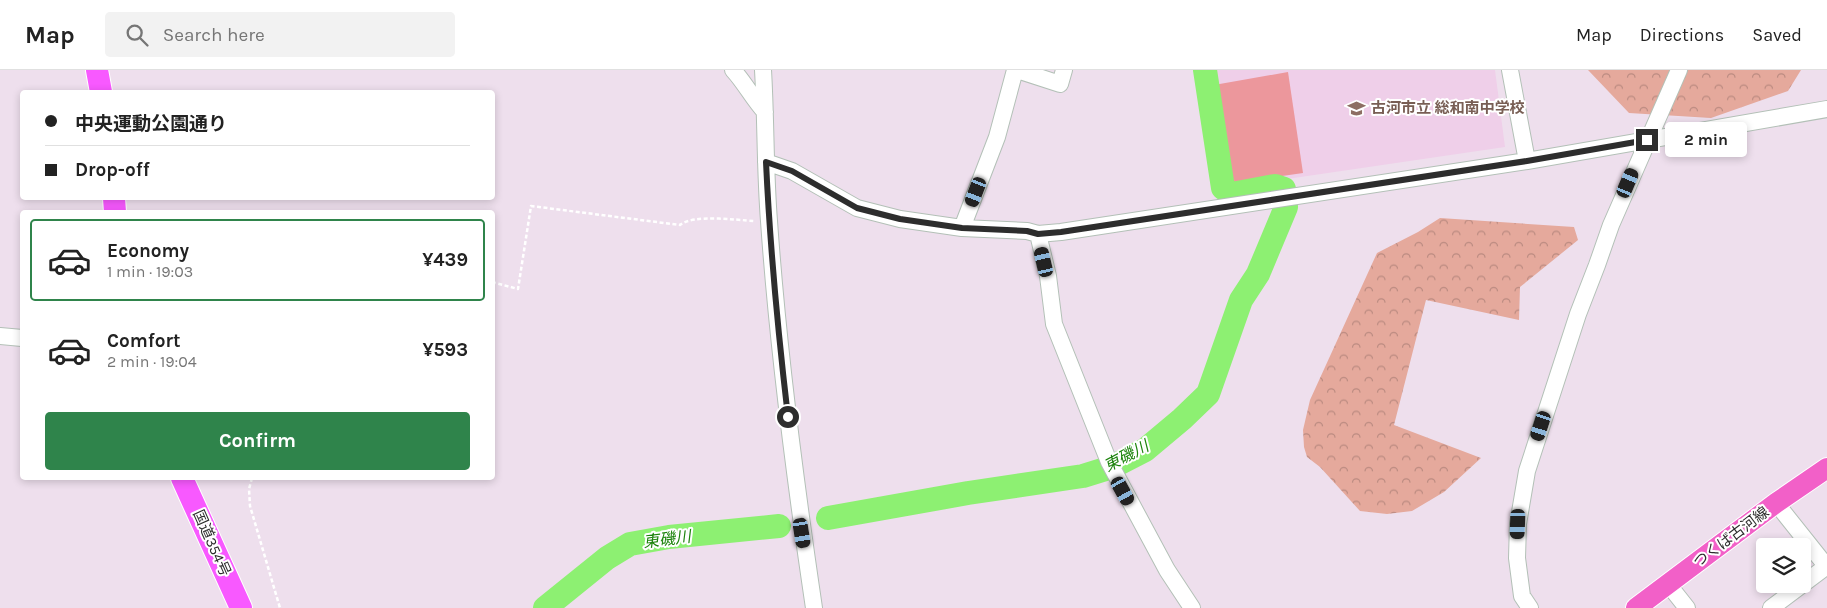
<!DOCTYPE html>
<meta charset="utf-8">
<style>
body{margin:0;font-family:Karla,"Noto Sans JP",sans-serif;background:#f2f2f2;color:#222;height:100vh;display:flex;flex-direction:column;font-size:19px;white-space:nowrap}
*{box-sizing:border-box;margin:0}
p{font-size:16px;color:#767676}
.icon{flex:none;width:28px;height:28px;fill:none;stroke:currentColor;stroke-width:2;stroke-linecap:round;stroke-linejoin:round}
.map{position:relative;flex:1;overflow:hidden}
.panel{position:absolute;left:20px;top:140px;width:475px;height:270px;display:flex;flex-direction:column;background:#fff;border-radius:5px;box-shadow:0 2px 8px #0003}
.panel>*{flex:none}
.guide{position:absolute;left:20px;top:20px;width:475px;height:110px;border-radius:5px;box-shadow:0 2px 8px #0003;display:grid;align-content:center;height:110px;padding:0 25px;background:#fff}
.buttons{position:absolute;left:1756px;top:468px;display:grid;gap:10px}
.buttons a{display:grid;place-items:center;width:55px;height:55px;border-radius:5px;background:#fff;box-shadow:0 2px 8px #0003;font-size:25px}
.end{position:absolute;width:22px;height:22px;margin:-11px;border:6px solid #2d2d2d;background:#fff;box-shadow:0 0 0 2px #fff}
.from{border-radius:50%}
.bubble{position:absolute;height:35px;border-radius:5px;background:#fff;box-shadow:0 2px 8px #0003;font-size:16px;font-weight:700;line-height:35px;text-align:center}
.car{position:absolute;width:15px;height:30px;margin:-15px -8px;border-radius:6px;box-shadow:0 0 4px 1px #0007;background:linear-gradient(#222 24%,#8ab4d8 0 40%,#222 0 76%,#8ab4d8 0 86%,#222 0)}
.guide b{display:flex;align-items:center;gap:18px;height:48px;font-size:19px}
.guide b+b{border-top:1px solid #e0e0e0}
.guide i{width:12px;height:12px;background:#222}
ul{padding:9px 0 0;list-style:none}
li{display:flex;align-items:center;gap:15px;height:82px;margin:0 10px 8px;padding:0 15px;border:2px solid transparent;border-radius:5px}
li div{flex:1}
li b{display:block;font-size:19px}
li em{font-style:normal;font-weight:700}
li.on{border-color:#2f844b}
li>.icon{width:45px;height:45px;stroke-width:1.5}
.action{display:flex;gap:10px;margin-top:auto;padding:10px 25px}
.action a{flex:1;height:58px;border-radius:5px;background:#2f844b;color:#fff;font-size:20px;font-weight:700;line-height:58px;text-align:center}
header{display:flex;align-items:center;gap:30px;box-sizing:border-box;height:70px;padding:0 25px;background:#fff;border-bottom:1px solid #e0e0e0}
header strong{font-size:24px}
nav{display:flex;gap:28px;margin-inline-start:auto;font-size:18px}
.search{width:350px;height:45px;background:#f2f2f2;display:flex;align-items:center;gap:12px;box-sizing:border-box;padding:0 18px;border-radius:5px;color:#767676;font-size:19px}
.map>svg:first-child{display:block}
.education{fill:#efcfe9}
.forest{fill:url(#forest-crowns)}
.pitch{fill:#ec979c}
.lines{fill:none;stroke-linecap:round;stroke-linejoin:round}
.river{stroke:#8df072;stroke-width:24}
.minor-casing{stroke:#b3c0b7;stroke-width:18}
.major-casing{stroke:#fff;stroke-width:22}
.highway-casing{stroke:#fff;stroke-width:24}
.path{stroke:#fff;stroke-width:2.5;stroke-dasharray:4 2.5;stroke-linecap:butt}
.minor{stroke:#fff;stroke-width:16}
.major{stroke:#f260c8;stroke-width:20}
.highway{stroke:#f859ff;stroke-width:22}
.route{stroke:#2d2d2d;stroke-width:6}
.labels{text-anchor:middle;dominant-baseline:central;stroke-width:4;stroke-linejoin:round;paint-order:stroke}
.education-label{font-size:15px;font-weight:bold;fill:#785e54;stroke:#fff;text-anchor:start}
.street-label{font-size:15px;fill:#2d2d2d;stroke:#fff}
.water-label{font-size:16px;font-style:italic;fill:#1d840d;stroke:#fff}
</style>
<header>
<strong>Map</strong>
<div class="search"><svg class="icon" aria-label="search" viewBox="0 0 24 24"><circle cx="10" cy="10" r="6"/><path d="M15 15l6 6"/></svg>Search here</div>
<nav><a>Map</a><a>Directions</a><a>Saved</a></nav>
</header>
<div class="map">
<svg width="1827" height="538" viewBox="0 0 1827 538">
<defs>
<pattern id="forest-crowns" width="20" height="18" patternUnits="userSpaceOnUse" patternTransform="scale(1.25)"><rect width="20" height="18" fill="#e5a99c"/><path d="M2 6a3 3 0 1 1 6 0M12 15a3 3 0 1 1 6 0" fill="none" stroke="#ba8a80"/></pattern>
</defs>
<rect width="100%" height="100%" fill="#eedfed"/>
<path class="education" d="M1208 0H1495L1505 77 1225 118Z"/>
<path class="forest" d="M1588 0H1801L1788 21 1711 48 1629 43Z
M1440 148 1574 157 1578 170 1520 217 1519 250 1426 230 1394 355 1481 388 1444 422 1412 441 1387 444 1360 441 1320 397 1307 387 1304 377 1303 360 1310 330 1377 183 1418 162Z"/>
<path class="pitch" d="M1288 2 1303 103 1226 114 1214 15Z"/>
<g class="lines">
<path class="river" d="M1205 0 1223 118 1232 124 1275 116 1284 119
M828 448 968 423 1083 406 1112 397 1145 380 1182 349 1208 324 1241 230 1258 204 1286 137
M545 538 607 488 630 474 669 467 779 456"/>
<defs>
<path id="minor" d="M733 0C745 13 753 29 765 42
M763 0C766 50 765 101 769 151 778 281 795 410 814 538
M1017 0 1060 14 1064 0
M1510 0 1527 91
M766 92 792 101 857 138 900 149 962 158 1027 161 1038 164 1061 162 1527 91 1827 39
M962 158 997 67 1015 0
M1038 164 1048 206 1054 254 1109 392 1167 500 1192 538
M0 266 22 268
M1776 433 1827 497
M1668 514 1687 538
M1530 538 1522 526 1517 488 1518 454 1527 401 1578 244 1597 195 1611 155 1679 0
M1771 538 1827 496"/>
<path id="major" d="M1636 538 1776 433 1827 398"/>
<path id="highway" d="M97 0 101 22
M114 128 115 142
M182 408 241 538"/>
</defs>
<use href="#minor" class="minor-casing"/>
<use href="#major" class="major-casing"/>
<use href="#highway" class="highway-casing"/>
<path class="path" d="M492 212 518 219 531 136 680 155C693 144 737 150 754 151
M252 408 249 419 250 436 280 538"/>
<use href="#minor" class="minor"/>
<use href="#major" class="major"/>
<use href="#highway" class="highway"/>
</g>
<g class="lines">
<path class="route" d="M788 347C778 262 770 177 766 92L792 101 857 138 900 149 962 158 1027 161 1038 164 1061 162 1527 91 1647 70"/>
</g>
<defs>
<symbol id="school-bare" viewBox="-9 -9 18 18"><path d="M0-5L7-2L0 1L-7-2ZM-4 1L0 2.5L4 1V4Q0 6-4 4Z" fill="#8d6e63" stroke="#fff" stroke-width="2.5" paint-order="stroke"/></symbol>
</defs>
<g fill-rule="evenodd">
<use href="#school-bare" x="1344" y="26" width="25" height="25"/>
</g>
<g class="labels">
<g class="education-label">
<text x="1371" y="38">古河市立 総和南中学校</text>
</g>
<g class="street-label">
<text transform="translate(1731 467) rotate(-37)">つくば古河線</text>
<text transform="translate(212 473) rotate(66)">国道354号</text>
</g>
<g class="water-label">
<text transform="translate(1126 386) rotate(-28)">東磯川</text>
<text transform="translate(667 469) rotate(-7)">東磯川</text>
</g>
</g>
</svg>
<div class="buttons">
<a><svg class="icon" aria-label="layers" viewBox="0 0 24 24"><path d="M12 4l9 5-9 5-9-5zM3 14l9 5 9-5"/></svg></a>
</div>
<i class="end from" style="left:788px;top:347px"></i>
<i class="end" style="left:1647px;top:70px"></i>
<div class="bubble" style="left:1665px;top:52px;width:82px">2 min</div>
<i class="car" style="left:1628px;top:113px;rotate:23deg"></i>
<i class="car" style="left:976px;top:122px;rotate:201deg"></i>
<i class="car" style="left:1044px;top:192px;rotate:347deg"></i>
<i class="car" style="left:1541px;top:356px;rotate:198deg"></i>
<i class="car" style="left:1123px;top:421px;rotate:151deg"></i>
<i class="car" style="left:1518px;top:454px;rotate:182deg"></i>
<i class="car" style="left:802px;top:463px;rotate:171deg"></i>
<div class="guide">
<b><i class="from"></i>中央運動公園通り</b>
<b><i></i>Drop-off</b>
</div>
<section class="panel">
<ul>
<li class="on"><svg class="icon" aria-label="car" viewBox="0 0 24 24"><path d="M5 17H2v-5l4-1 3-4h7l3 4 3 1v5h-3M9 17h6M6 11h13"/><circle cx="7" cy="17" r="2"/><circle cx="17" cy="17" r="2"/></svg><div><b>Economy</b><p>1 min · 19:03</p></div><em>¥439</em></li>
<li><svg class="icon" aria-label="car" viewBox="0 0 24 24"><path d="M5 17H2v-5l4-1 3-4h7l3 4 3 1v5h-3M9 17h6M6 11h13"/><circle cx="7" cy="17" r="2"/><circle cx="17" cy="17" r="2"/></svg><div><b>Comfort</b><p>2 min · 19:04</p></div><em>¥593</em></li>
</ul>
<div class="action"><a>Confirm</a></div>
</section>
</div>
